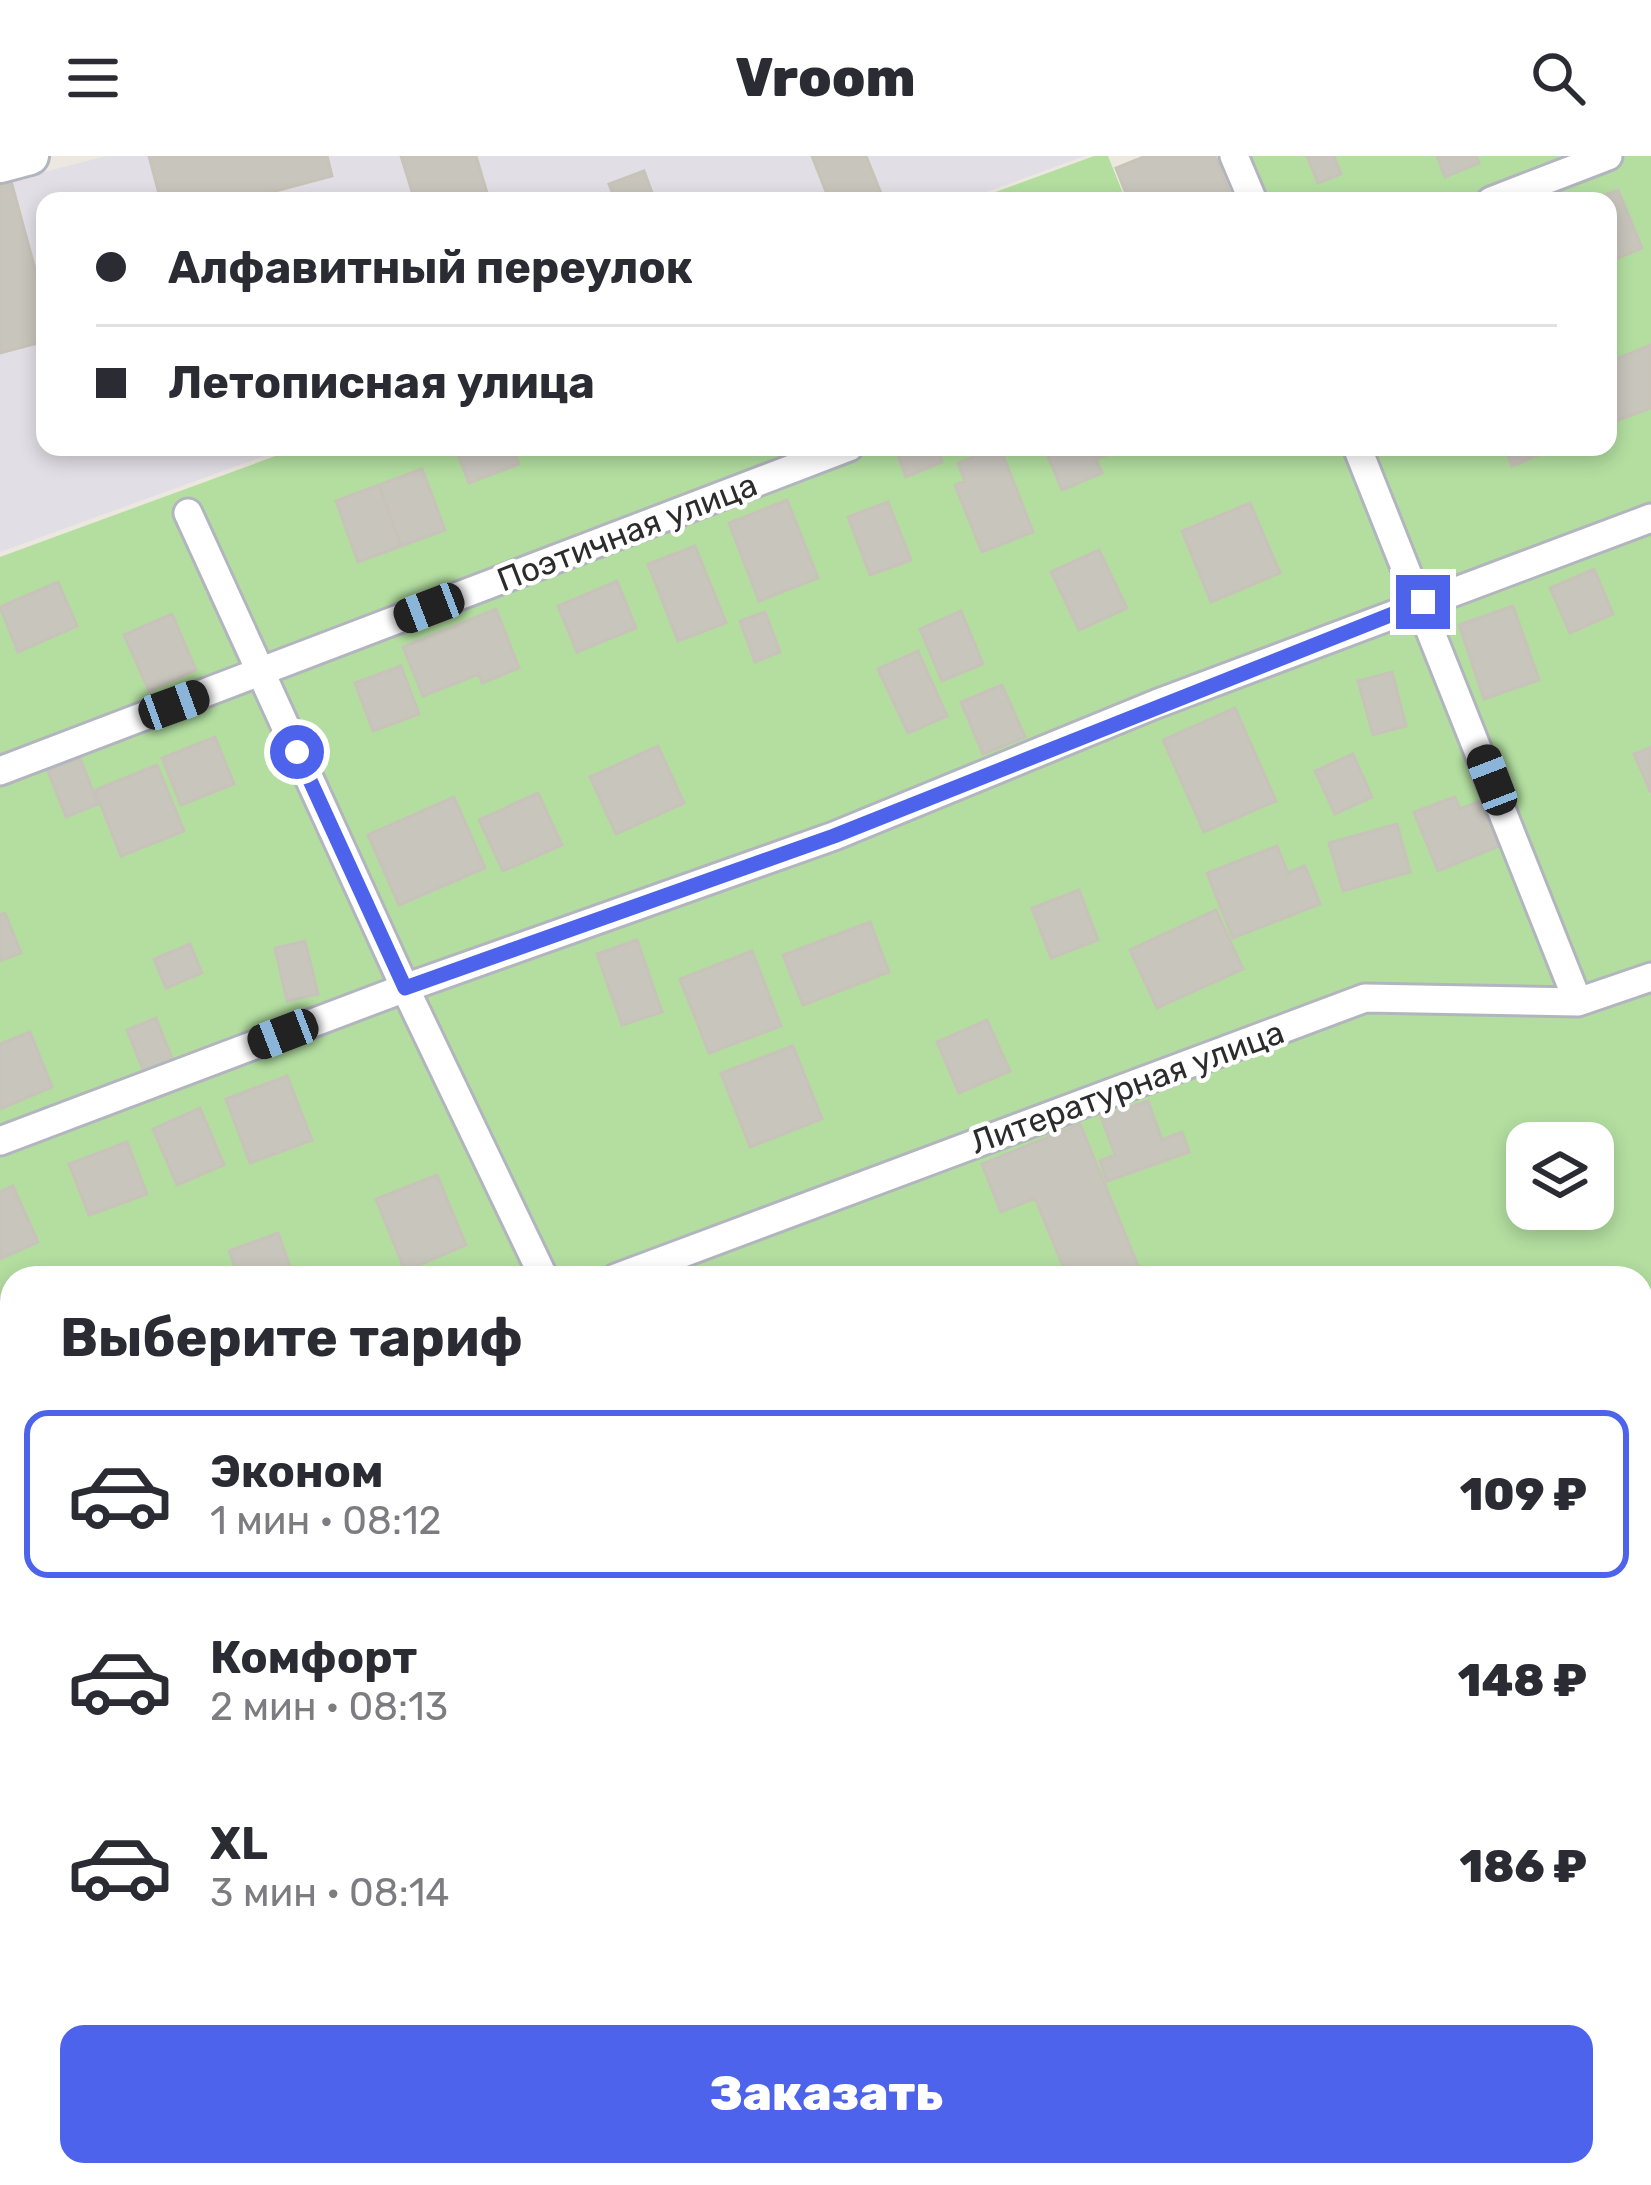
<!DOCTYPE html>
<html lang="ru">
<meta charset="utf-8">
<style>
body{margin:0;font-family:Rubik,sans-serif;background:#f2f2f3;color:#2b2b33;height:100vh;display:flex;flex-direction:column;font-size:45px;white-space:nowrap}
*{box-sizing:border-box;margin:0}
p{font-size:39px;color:#7c7c81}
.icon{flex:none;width:66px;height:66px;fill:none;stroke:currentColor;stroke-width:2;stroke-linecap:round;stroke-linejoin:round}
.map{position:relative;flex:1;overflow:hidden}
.sheet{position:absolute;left:0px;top:1110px;width:1653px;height:921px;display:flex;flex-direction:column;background:#fff;border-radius:36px 36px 0 0;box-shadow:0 6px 18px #0003}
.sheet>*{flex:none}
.top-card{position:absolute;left:36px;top:36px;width:1581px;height:264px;border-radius:24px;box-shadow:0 6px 18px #0003;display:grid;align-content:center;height:264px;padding:0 60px;background:#fff}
.tools{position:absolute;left:1506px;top:966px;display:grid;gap:24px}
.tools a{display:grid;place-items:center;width:108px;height:108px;border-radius:24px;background:#fff;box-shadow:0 6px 18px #0003;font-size:60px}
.end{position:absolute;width:54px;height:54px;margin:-27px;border:15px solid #4d63ec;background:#fff;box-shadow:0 0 0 6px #fff}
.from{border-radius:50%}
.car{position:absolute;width:36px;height:72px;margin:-36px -18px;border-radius:15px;box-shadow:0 0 9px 3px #0007;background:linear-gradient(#222 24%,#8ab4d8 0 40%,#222 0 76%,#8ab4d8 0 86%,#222 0)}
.top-card b{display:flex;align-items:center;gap:42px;height:114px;font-size:45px}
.top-card b+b{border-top:3px solid #e1e1e2}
.top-card i{width:30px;height:30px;background:#2b2b33}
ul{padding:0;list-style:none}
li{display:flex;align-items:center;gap:36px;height:168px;margin:0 24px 18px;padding:0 36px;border:6px solid transparent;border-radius:24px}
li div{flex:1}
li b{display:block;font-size:45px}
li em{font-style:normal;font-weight:800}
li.active{border-color:#4d63ec}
li>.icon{width:108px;height:108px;stroke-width:1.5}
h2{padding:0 60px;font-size:54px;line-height:144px}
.primary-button{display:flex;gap:24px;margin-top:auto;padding:24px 60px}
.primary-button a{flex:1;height:138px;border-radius:24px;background:#4d63ec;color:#fff;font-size:48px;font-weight:800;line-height:138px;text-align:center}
header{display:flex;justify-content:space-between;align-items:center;height:156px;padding:0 60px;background:#fff;font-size:54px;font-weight:800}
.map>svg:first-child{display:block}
.industrial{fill:#e1dfe5}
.green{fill:#b3dea0;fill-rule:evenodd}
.building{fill:#c8c5bd;stroke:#c8c3b9;stroke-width:3}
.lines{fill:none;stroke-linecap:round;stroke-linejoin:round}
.minor-casing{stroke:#b2b5be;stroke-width:33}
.tertiary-casing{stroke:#b2b5be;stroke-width:42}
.minor{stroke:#fff;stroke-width:27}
.tertiary{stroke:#fff;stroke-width:36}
.route{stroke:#4d63ec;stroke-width:15}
.labels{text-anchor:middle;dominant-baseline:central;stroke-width:9;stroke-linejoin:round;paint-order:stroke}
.street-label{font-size:33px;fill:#2c2c2c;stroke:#fff}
</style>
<header><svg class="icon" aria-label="menu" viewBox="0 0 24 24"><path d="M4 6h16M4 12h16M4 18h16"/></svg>Vroom<svg class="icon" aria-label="search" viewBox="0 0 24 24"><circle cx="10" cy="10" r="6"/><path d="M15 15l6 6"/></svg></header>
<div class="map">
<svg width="1651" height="2029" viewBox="0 0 1651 2029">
<rect width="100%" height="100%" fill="#ece7df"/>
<path class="industrial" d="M107 0H1085L962 45H45V291H289L0 396V27Z"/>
<path class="green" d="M1094 0H1108L1126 45H971Z
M1250 0H1651V1421L1641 1425V1122H12V2019H489L493 2029H0V401L300 291H1608V45H1271ZM1527 987H1593V1053H1527Z"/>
<path class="building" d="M149 0H327L332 20 238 45H161Z
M401 0H476L487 37 459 45H415Z
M812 0H866L884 45H809L827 38Z
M1146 0H1215L1233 45H1129L1116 12Z
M1307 0H1334L1341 18 1318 27Z
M1437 0H1476L1479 7 1445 21Z
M644 15 655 45H616L609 28Z
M11 25 45 150V185L0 197V28Z
M1618 34 1642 92 1608 106V45H1589Z
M1651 189V252L1616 265 1608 245V206Z
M455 291H512L519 308 469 327Z
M895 291H936L942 306 906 321Z
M1000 291 1033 376 982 396 955 329 965 325 958 307Z
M1044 291H1111L1113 296 1096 303 1102 317 1062 334Z
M1505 291H1538L1540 298 1512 310Z
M422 313 445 374 401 390 379 329Z
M379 329 401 390 358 406 336 345Z
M787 344 818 422 759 445 729 367Z
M888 346 911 404 870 419 848 361Z
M1250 347 1280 417 1211 446 1182 375Z
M695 390 726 467 678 485 648 408Z
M1099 394 1127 452 1079 474 1051 416Z
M1594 413 1613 458 1570 477 1550 432Z
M617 425 636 472 577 496 558 450Z
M58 426 77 470 18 496 0 451Z
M1513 450 1539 524 1484 543 1459 469Z
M496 453 519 512 482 527 479 518 423 540 403 491Z
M961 455 983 508 942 525 920 473Z
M765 456 780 496 755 506 740 465Z
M172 458 196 514 149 535 124 479Z
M918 495 947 560 908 577 878 513Z
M401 510 419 558 373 575 355 527Z
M1392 516 1406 570 1373 579 1358 525Z
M1002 529 1025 581 983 598 961 546Z
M1235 552 1276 645 1204 676 1163 584Z
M215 581 234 628 181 649 162 602Z
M658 590 684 647 616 678 590 621Z
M1651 591V637L1634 598Z
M1353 598 1372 641 1335 658 1315 615Z
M80 602 98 648 66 661 48 615Z
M157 609 184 675 121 700 95 634Z
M538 637 562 689 503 715 479 664Z
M1493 640 1504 666 1491 670 1499 690 1438 715 1414 656 1455 641 1460 653Z
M454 641 485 712 399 749 368 679Z
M1397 668 1410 716 1343 735 1329 687Z
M1277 690 1288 717 1305 710 1320 748 1233 782 1207 717Z
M1079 734 1098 784 1051 802 1032 752Z
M1216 754 1243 813 1157 852 1130 794Z
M5 757 21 797 0 805V759Z
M870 766 889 816 803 849 783 799Z
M637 784 662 856 622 869 597 798Z
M305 785 318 838 287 845 275 792Z
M190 788 202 817 166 832 154 803Z
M752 795 781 870 709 897 680 823Z
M156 862 175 910 146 921 127 874Z
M987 864 1010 915 959 937 937 886Z
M30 876 52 931 0 953V888Z
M793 890 822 963 750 991 721 917Z
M287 920 312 984 250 1007 226 943Z
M1148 945 1162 984 1182 976 1189 996 1107 1025 1100 1005 1115 999 1101 961Z
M200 952 224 1009 177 1029 153 973Z
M1080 968 1143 1122H1068L1035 1042 1001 1056 982 1008Z
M127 986 147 1038 89 1059 69 1008Z
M437 1019 466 1089 405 1115 376 1043Z
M13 1030 38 1086 0 1103V1036Z
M278 1077 294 1122H239L229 1095Z
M12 1176V1216L0 1188V1181Z
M1651 1644V1690L1641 1693V1647Z
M6 1926 12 1943V1993L0 1998V1928Z
M1651 2015V2029H1605L1641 2019Z
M234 2019 233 2029H204L203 2021Z
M286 2019H349L351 2029H288Z
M865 2019H926L930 2029H868Z
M1015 2019H1073L1077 2029H1001L999 2024Z"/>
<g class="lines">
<defs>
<path id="minor" d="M1234 0 1253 45
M1491 45 1608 0
M1357 291 1578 846
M188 357 405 832 544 1122
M0 615 849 291
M0 985 405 832 834 680 1156 548 1651 362
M616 1122 1365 842 1578 846 1651 821
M0 1349 12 1345
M1641 1435 1651 1431
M0 1734 12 1728
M1641 1961 1651 1957
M768 2019 771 2029
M96 2029 120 2019
M1466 2029 1491 2019"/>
<path id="tertiary" d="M0 8 30 0"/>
</defs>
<use href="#minor" class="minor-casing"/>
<use href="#tertiary" class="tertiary-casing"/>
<use href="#minor" class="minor"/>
<use href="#tertiary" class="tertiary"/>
</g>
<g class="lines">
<path class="route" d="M297 596 405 832 834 680 1423 446"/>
</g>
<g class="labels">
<g class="street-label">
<text transform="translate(627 376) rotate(-21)">Поэтичная улица</text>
<text transform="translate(1127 931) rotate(-20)">Литературная улица</text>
</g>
</g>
</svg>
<div class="tools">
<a><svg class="icon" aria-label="layers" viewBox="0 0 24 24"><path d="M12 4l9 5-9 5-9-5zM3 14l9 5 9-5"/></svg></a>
</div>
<i class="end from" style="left:297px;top:596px"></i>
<i class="end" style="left:1423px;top:446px"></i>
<i class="car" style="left:429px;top:452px;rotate:249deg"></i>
<i class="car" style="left:174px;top:549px;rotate:70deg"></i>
<i class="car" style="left:1492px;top:624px;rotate:339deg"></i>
<i class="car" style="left:283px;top:878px;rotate:249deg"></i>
<div class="top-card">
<b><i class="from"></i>Алфавитный переулок</b>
<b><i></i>Летописная улица</b>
</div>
<section class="sheet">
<h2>Выберите тариф</h2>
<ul>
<li class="active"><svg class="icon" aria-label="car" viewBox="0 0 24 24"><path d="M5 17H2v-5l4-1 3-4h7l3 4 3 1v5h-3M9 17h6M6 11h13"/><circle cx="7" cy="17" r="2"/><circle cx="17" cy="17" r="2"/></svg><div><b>Эконом</b><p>1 мин · 08:12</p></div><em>109 ₽</em></li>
<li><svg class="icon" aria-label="car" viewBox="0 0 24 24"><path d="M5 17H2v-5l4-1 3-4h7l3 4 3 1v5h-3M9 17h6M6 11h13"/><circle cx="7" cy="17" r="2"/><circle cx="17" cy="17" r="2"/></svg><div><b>Комфорт</b><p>2 мин · 08:13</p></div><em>148 ₽</em></li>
<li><svg class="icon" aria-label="car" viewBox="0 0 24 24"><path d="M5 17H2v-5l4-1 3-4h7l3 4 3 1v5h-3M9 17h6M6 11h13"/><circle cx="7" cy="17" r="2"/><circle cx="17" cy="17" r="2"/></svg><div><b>XL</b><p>3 мин · 08:14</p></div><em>186 ₽</em></li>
</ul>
<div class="primary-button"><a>Заказать</a></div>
</section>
</div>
